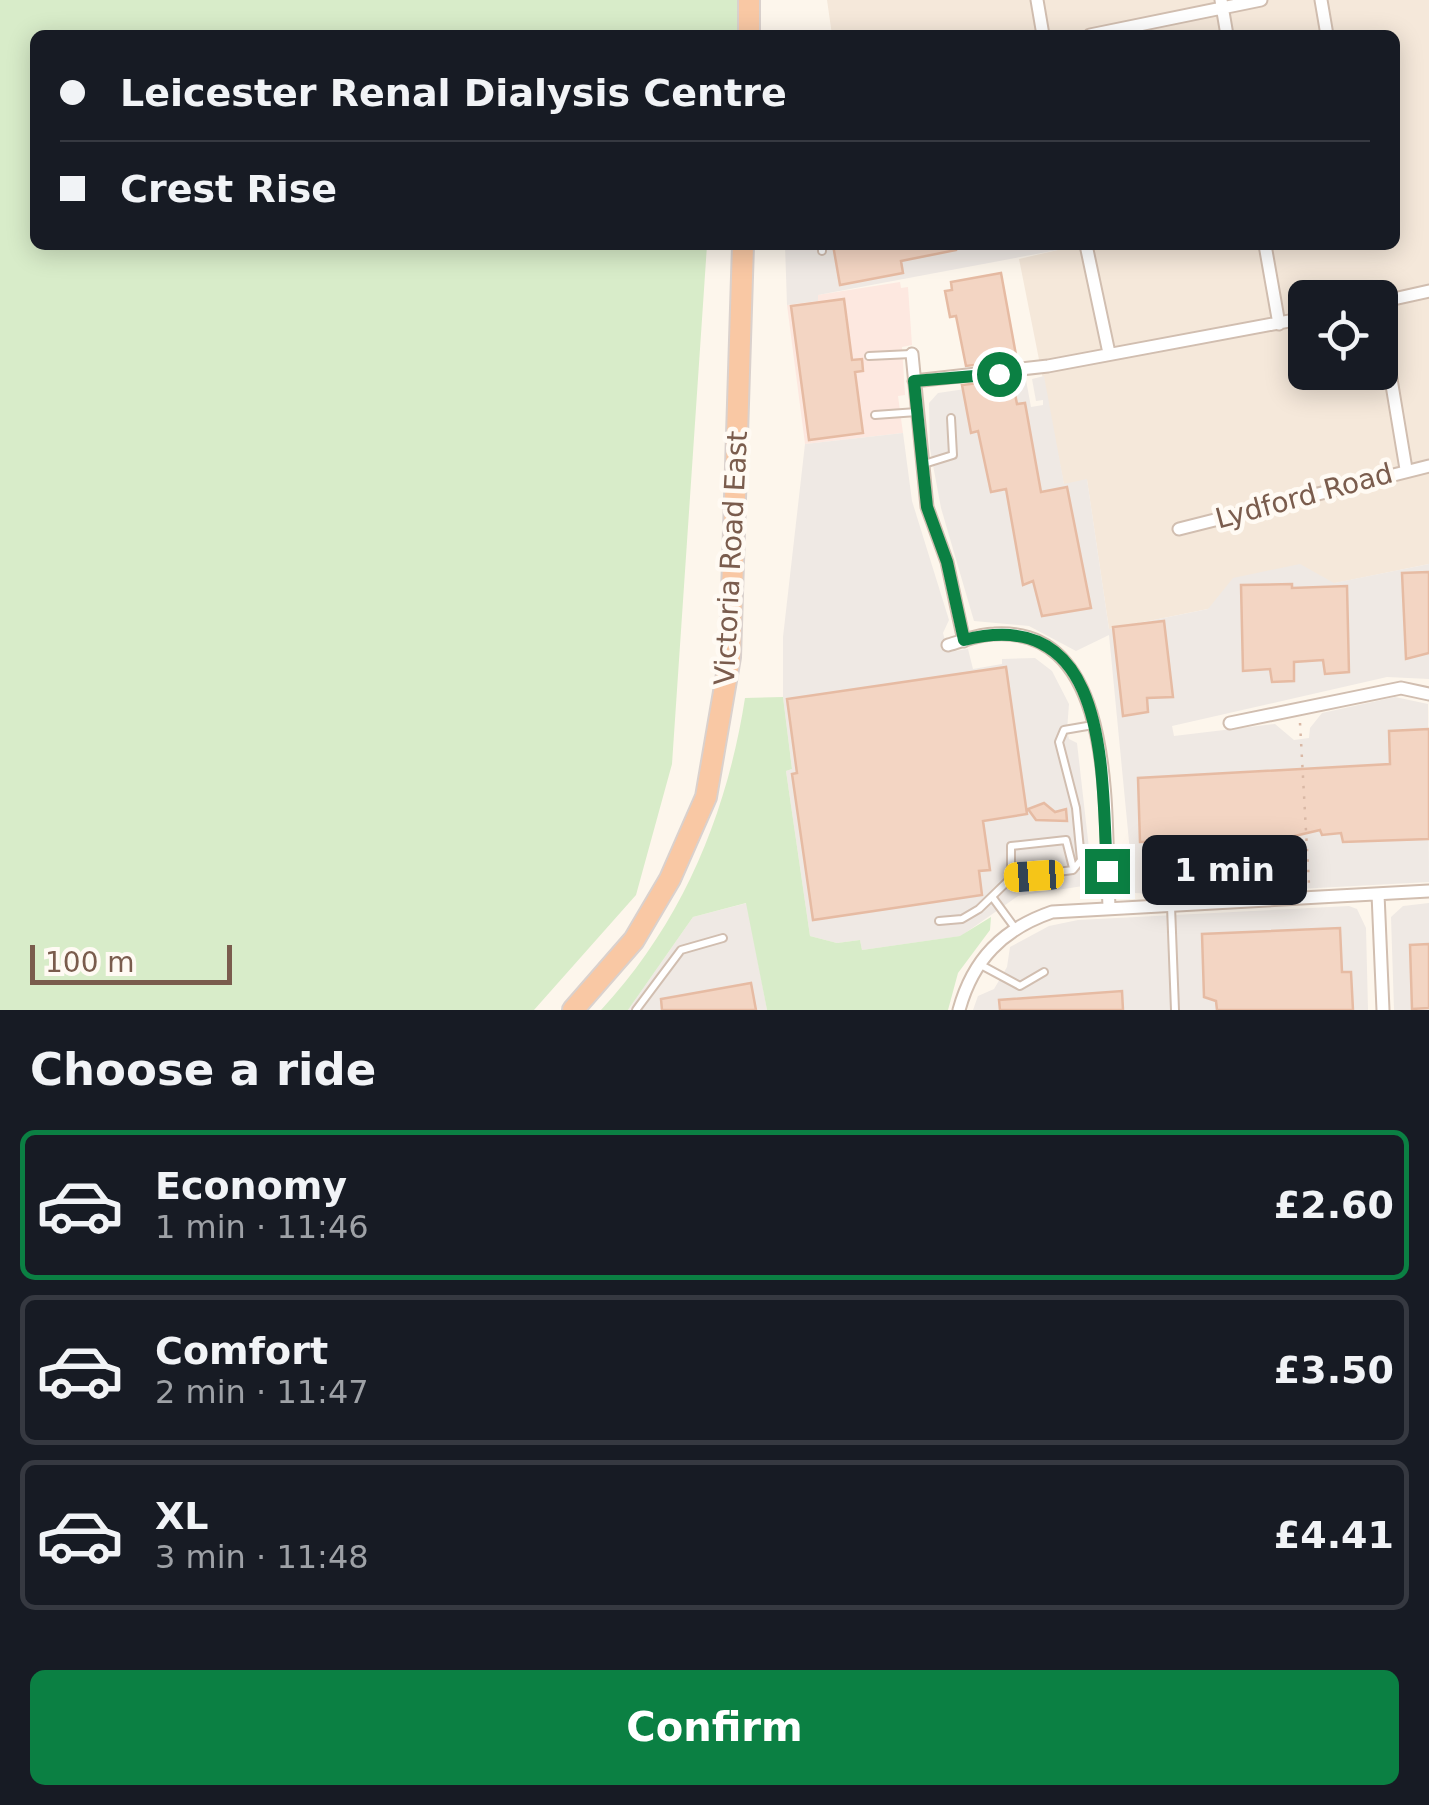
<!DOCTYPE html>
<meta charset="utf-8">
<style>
body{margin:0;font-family:"DejaVu Sans",sans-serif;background:#242831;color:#f1f3f6;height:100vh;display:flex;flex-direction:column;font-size:38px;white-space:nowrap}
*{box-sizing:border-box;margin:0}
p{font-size:32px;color:#9ea1a6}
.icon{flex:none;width:55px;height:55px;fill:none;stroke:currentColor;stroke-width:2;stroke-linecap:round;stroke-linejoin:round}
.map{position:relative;height:1010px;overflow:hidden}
.panel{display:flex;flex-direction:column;background:#171b24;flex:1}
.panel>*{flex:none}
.banner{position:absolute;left:30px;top:30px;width:1370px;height:220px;border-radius:15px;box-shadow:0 5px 25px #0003;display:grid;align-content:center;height:220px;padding:0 30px;background:#171b24}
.buttons{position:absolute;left:1288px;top:280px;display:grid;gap:20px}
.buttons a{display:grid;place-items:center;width:110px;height:110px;border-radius:15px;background:#171b24;box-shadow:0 5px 25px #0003;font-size:50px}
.scale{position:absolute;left:30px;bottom:25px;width:202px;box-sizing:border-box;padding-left:10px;border:5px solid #7a5c4d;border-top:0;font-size:28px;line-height:35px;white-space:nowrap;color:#7a5c4d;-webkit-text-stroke:8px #fffaf3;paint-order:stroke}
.end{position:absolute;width:45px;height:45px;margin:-22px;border:12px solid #0b8043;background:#fff;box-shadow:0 0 0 5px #fff}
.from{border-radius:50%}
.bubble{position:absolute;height:70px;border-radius:15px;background:#171b24;box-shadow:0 5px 25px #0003;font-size:32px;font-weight:800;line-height:70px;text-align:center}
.car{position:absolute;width:30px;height:60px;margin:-30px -15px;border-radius:12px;box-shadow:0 0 8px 2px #0007;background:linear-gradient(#f5c518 24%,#345 0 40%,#f5c518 0 76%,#345 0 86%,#f5c518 0)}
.banner b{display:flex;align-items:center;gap:35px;height:95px;font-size:38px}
.banner b+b{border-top:2px solid #363941}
.banner i{width:25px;height:25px;background:#f1f3f6}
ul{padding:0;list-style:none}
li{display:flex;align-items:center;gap:30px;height:150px;margin:0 20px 15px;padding:0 10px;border:5px solid #363941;border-radius:15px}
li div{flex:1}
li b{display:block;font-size:38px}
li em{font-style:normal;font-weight:800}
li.selected{border-color:#0b8043}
li>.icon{width:90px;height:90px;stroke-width:1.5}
h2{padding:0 30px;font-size:45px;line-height:120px}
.cta{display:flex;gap:20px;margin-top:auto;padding:20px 30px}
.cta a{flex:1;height:115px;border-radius:15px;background:#0b8043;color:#fff;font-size:40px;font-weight:800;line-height:115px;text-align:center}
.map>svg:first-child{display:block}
.residential{fill:#f5e8da;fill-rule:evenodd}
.commercial{fill:#fde8e0}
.industrial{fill:#efe9e4}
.green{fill:#d8ecc9}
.building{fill:#f3d5c3;stroke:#e6bba3;stroke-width:2.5}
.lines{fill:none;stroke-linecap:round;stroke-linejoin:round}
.service-casing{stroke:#d1beb0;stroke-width:10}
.minor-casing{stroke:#d1beb0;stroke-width:15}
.trunk-casing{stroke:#dad1cd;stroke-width:24}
.path{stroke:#d9b8a5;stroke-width:2.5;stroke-dasharray:2.5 8;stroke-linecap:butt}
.service{stroke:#fff;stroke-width:6}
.minor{stroke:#fff;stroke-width:11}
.trunk{stroke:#f9c8a4;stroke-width:20}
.route{stroke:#0b8043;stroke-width:12}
.labels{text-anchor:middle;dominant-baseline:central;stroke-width:9;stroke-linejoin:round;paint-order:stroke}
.street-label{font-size:28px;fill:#7a5c4d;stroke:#fffaf3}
</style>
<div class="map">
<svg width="1429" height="1010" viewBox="0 0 1429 1010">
<rect width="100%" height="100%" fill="#fdf6ec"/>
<path class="residential" d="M827 0H1429V564L1109 629 1087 480 1064 485 1019 259 1079 245H1395V35H832ZM1305 298H1380V372H1305Z"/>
<path class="commercial" d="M900 282 901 288 908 287 912 345 902 347 905 395 898 396 903 433 805 444 787 305 817 301V295Z"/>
<path class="industrial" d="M785 245H1079V246L818 295V301L787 305Z
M1044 376 1064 484 1087 479 1109 629 1208 609 1233 578 1300 564 1334 583 1429 564V679L1387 677 1172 726 1174 736 1275 724 1294 740 1309 738 1310 728 1322 713 1395 697 1428 704 1429 882 1188 895 1134 893 1109 635 1076 651 1029 626 974 621 941 508 930 449 929 403 938 393 1026 380 1031 407 1043 405V400L1036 401 1032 379Z
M903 433 912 501 949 620 943 633 948 652 968 649 973 669 1002 664V659L1035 658 1052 671 1069 704 1067 730 1069 739 1077 743 1092 875 1083 886 1018 896 961 936 862 950 860 940 837 943 810 936 786 771 792 769 783 697V637L805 444Z
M747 903 767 1010H628L693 917Z
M1429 903V1010H1394L1391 917 1403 906Z
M1349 906 1357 909 1366 928 1368 1010H973L978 996 994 989 1007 967 1010 947 1049 926 1078 920Z"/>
<path class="green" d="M0 0H738V35H35V245H707L672 764 636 895 534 1010H0Z
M783 697 792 769 786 771 810 936 837 943 860 940 862 950 960 936 991 917 990 930 958 973 948 1010H767L746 903 693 917 628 1010H601C682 923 727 814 745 698Z"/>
<path class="building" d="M833 245H956V250L901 261 903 273 840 285Z
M1001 273 1016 355 1008 356 1009 361 966 366 956 316 950 317 945 291 952 290 951 282Z
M844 299 852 360 862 359 863 371 855 372 863 433 809 440 791 306Z
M1012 379 1017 404 1025 403 1041 492 1067 487 1091 608 1042 616 1033 581 1023 585 1006 489 991 492 978 431 971 433 962 385Z
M1429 572V653L1406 659 1402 573Z
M1292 584V588L1347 586 1349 672 1325 674 1323 660 1294 662V681L1272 682 1270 669 1243 671 1241 585Z
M1164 621 1173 697 1147 698 1148 712 1123 716 1113 627Z
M1006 667 1027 814 983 821 990 870 979 871 982 895 813 920 792 774 797 773 787 699Z
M1429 729V839L1343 842 1341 833 1322 835 1320 830 1286 838V844L1245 845V838L1225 839 1223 847 1183 849V841L1140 842 1138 778 1390 764 1389 731Z
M1044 803 1055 812 1066 809 1067 821 1036 820 1028 809Z
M1340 928 1342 972H1351L1353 1010H1217L1216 1001 1204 997 1202 934Z
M1429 944V1008L1412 1009 1410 945Z
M751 983 756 1010H662L661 999Z
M1122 991 1123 1010H1000L999 1000Z"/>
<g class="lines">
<defs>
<path id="service" d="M822 251V245
M869 356 911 354
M875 415 917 412
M924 464 953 455 951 418
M1011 878V846L1066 840 1073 868
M993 898 1015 928
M1171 906 1175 1010
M939 921 962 919 979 909 1011 878 1073 870 1081 860 1076 808 1059 742 1064 730 1093 725
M981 965 1020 986 1044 972
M636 1010 681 950 723 938"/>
<path id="minor" d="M1037 0 1043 35
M1221 0 1227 35
M1321 0 1327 35
M1090 35 1261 0
M1086 245 1109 353
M1265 245 1279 324
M1380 302 1429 291
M1380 313 1406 469
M912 354 927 507 947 562 964 641
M914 381 1048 366 1305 318
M1179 529 1429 466
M948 645C963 641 979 634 994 634 1120 626 1104 823 1109 906
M1230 723 1401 688 1429 694
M1378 894 1383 1010
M959 1010C973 959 1003 929 1052 912L1429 891"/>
<path id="trunk" d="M749 35V0
M573 1010 634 940 670 879 706 797 730 657 743 245"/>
</defs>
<use href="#service" class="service-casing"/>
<use href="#minor" class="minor-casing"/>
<use href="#trunk" class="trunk-casing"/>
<path class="path" d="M1300 723 1309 885"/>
<use href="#service" class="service"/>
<use href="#minor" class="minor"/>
<use href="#trunk" class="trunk"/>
</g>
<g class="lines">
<path class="route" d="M999 374 914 381 927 507 947 562 964 640C1112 603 1101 775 1107 871"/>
</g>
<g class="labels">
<g class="street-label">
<text transform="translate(1304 496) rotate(-15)">Lydford Road</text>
<text transform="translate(731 558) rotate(-87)">Victoria Road East</text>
</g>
</g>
</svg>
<div class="buttons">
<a><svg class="icon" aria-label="locate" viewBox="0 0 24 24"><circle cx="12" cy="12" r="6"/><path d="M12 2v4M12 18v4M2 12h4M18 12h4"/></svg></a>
</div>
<div class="scale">100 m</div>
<i class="end from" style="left:999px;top:374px"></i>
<i class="end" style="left:1107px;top:871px"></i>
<div class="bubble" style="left:1142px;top:835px;width:165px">1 min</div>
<i class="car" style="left:1034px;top:876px;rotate:266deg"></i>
<div class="banner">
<b><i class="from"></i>Leicester Renal Dialysis Centre</b>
<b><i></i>Crest Rise</b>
</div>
</div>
<section class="panel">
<h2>Choose a ride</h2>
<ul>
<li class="selected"><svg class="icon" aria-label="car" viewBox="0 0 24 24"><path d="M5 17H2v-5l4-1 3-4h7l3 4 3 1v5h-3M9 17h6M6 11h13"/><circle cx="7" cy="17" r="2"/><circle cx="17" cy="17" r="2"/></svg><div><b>Economy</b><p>1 min · 11:46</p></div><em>£2.60</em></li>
<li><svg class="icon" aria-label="car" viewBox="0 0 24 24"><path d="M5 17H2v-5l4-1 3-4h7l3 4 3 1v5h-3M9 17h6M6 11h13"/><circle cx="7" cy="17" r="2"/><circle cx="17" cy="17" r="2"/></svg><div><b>Comfort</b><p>2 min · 11:47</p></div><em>£3.50</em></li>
<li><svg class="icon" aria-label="car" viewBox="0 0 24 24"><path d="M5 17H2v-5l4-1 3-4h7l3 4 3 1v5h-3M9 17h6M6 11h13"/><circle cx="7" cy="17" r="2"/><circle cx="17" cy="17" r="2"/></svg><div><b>XL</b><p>3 min · 11:48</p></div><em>£4.41</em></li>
</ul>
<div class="cta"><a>Confirm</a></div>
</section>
